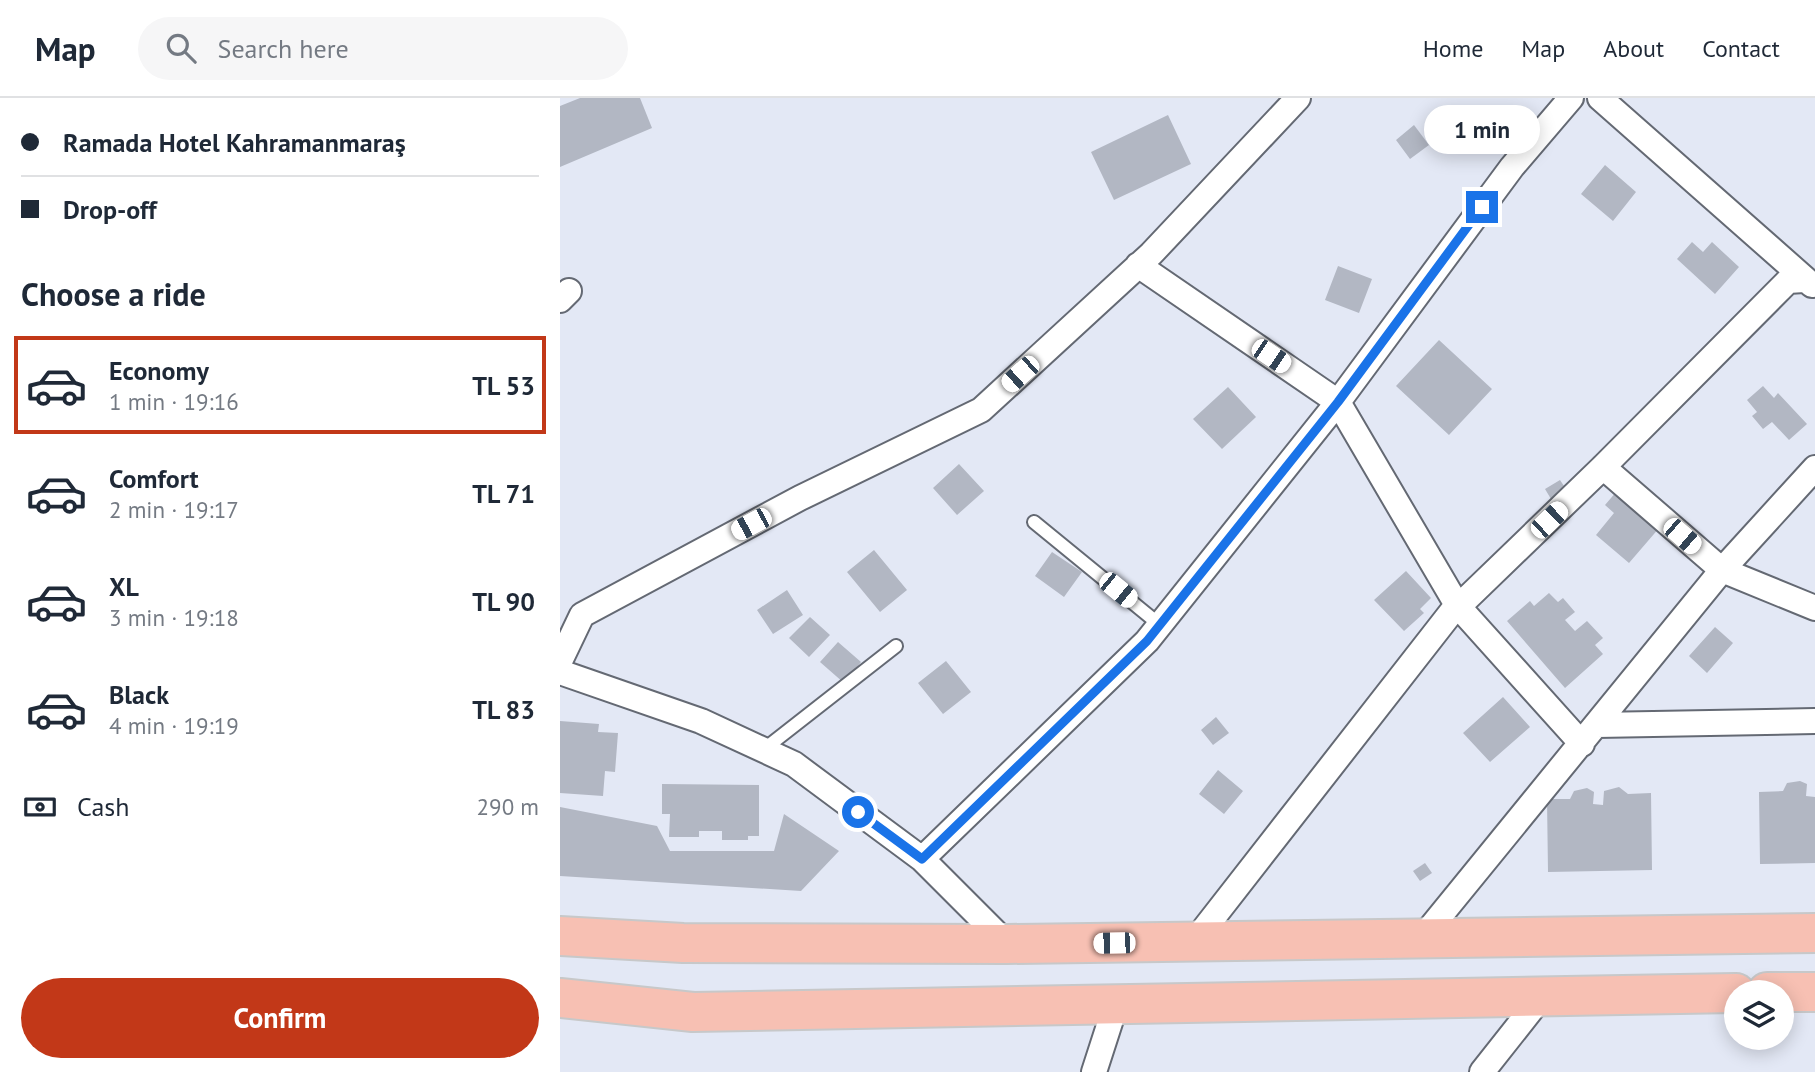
<!DOCTYPE html>
<meta charset="utf-8">
<style>
body{margin:0;font-family:"PT Sans",sans-serif;background:#f6f6f7;color:#1f2937;height:100vh;display:flex;flex-direction:column;font-size:26px;white-space:nowrap}
*{box-sizing:border-box;margin:0}
p{font-size:23px;color:#747a83}
.icon{flex:none;width:38px;height:38px;fill:none;stroke:currentColor;stroke-width:2;stroke-linecap:round;stroke-linejoin:round}
.map{position:relative;flex:1;overflow:hidden}
.details{display:flex;flex-direction:column;background:#fff;width:560px}
.details>*{flex:none}
.banner{display:grid;align-content:center;height:154px;padding:0 21px;background:#fff}
.buttons{position:absolute;left:1164px;top:882px;display:grid;gap:14px}
.buttons a{display:grid;place-items:center;width:70px;height:70px;border-radius:50%;background:#fff;box-shadow:0 4px 18px #0003;font-size:35px}
.end{position:absolute;width:32px;height:32px;margin:-16px;border:9px solid #1a73e8;background:#fff;box-shadow:0 0 0 4px #fff}
.from{border-radius:50%}
.bubble{position:absolute;height:49px;border-radius:24px;background:#fff;box-shadow:0 4px 18px #0003;font-size:23px;font-weight:600;line-height:49px;text-align:center}
.car{position:absolute;width:21px;height:42px;margin:-21px -10px;border-radius:9px;box-shadow:0 0 5px 2px #0007;background:linear-gradient(#fff 24%,#345 0 40%,#fff 0 76%,#345 0 86%,#fff 0)}
.banner b{display:flex;align-items:center;gap:24px;height:66px;font-size:26px}
.banner b+b{border-top:2px solid #e0e1e3}
.banner i{width:18px;height:18px;background:#1f2937}
ul{padding:0;list-style:none}
li{display:flex;align-items:center;gap:21px;height:98px;margin:0 14px 10px;padding:0 7px;border:4px solid transparent;border-radius:0px}
li div{flex:1}
li b{display:block;font-size:26px}
li em{font-style:normal;font-weight:600}
li.active{border-color:#c23818}
li>.icon{width:63px;height:63px;stroke-width:1.5}
h2{padding:0 21px;font-size:32px;line-height:84px}
.pay{display:flex;align-items:center;gap:18px;height:77px;padding:0 21px;font-size:26px}
.pay p{margin-inline-start:auto}
.primary-button{display:flex;gap:14px;margin-top:auto;padding:14px 21px}
.primary-button a{flex:1;height:80px;border-radius:42px;background:#c23818;color:#fff;font-size:28px;font-weight:600;line-height:80px;text-align:center}
header{display:flex;align-items:center;gap:42px;box-sizing:border-box;height:98px;padding:0 35px;background:#fff;border-bottom:2px solid #e0e1e3}
header strong{font-size:33px}
nav{display:flex;gap:38px;margin-inline-start:auto;font-size:24px}
.search{width:490px;height:63px;background:#f6f6f7;display:flex;align-items:center;gap:18px;box-sizing:border-box;padding:0 24px;border-radius:38px;color:#747a83;font-size:26px}
main{display:flex;flex:1;min-height:0}
.map>svg:first-child{display:block}
.building{fill:#b2b7c3}
.lines{fill:none;stroke-linecap:round;stroke-linejoin:round}
.service-casing{stroke:#646973;stroke-width:16}
.minor-casing{stroke:#646973;stroke-width:28}
.primary-casing{stroke:#c7c8c9;stroke-width:42}
.service{stroke:#fff;stroke-width:12}
.minor{stroke:#fff;stroke-width:24}
.primary{stroke:#f7c0b3;stroke-width:38}
.route{stroke:#1a73e8;stroke-width:9}
</style>
<header>
<strong>Map</strong>
<div class="search"><svg class="icon" aria-label="search" viewBox="0 0 24 24"><circle cx="10" cy="10" r="6"/><path d="M15 15l6 6"/></svg>Search here</div>
<nav><a>Home</a><a>Map</a><a>About</a><a>Contact</a></nav>
</header>
<main>
<section class="details">
<div class="banner">
<b><i class="from"></i>Ramada Hotel Kahramanmaraş</b>
<b><i></i>Drop-off</b>
</div>
<h2>Choose a ride</h2>
<ul>
<li class="active"><svg class="icon" aria-label="car" viewBox="0 0 24 24"><path d="M5 17H2v-5l4-1 3-4h7l3 4 3 1v5h-3M9 17h6M6 11h13"/><circle cx="7" cy="17" r="2"/><circle cx="17" cy="17" r="2"/></svg><div><b>Economy</b><p>1 min · 19:16</p></div><em>TL 53</em></li>
<li><svg class="icon" aria-label="car" viewBox="0 0 24 24"><path d="M5 17H2v-5l4-1 3-4h7l3 4 3 1v5h-3M9 17h6M6 11h13"/><circle cx="7" cy="17" r="2"/><circle cx="17" cy="17" r="2"/></svg><div><b>Comfort</b><p>2 min · 19:17</p></div><em>TL 71</em></li>
<li><svg class="icon" aria-label="car" viewBox="0 0 24 24"><path d="M5 17H2v-5l4-1 3-4h7l3 4 3 1v5h-3M9 17h6M6 11h13"/><circle cx="7" cy="17" r="2"/><circle cx="17" cy="17" r="2"/></svg><div><b>XL</b><p>3 min · 19:18</p></div><em>TL 90</em></li>
<li><svg class="icon" aria-label="car" viewBox="0 0 24 24"><path d="M5 17H2v-5l4-1 3-4h7l3 4 3 1v5h-3M9 17h6M6 11h13"/><circle cx="7" cy="17" r="2"/><circle cx="17" cy="17" r="2"/></svg><div><b>Black</b><p>4 min · 19:19</p></div><em>TL 83</em></li>
</ul>
<div class="pay"><svg class="icon" aria-label="cash" viewBox="0 0 24 24"><path d="M3 7h18v10H3z"/><circle cx="12" cy="12" r="2"/></svg>Cash<p>290 m</p></div>
<div class="primary-button"><a>Confirm</a></div>
</section>
<div class="map">
<svg width="1255" height="974" viewBox="0 0 1255 974">
<rect width="100%" height="100%" fill="#e3e8f5"/>
<path class="building" d="M20 0H80L92 30 0 69V8Z
M608 17 631 66 554 102 531 54Z
M854 27 869 47 850 61 836 42Z
M1045 67 1076 94 1053 123 1021 96Z
M1132 144 1143 154 1152 144 1179 169 1155 196 1117 161Z
M778 168 812 181 799 215 765 202Z
M879 242 932 291 889 337 836 288Z
M1203 288 1214 300 1218 295 1247 326 1229 342 1212 324 1203 331 1192 318 1197 314 1187 302Z
M668 289 696 319 662 351 633 321Z
M399 366 424 393 397 417 373 390Z
M1000 382 1006 391 991 401 985 391Z
M1057 393 1100 429 1069 465 1036 437 1054 415 1045 407Z
M314 452 347 492 320 514 287 474Z
M492 454 522 474 504 499 475 478Z
M846 473 871 500 860 511 864 515 844 533 814 502Z
M227 492 243 517 213 536 197 512Z
M989 495 998 504 1003 500 1015 514 1005 522 1015 533 1027 523 1043 540 1035 547 1043 556 1005 590 947 523 970 503 974 508Z
M250 519 270 537 249 559 229 540Z
M1155 529 1173 545 1147 575 1129 558Z
M278 544 301 564 284 585 260 564Z
M386 563 411 594 383 616 358 585Z
M943 599 970 629 930 664 903 635Z
M656 619 669 635 653 647 641 632Z
M0 623 39 626 38 634 58 635 55 674 45 673 43 698 0 695Z
M658 672 683 693 664 716 639 696Z
M1240 683 1247 686 1246 698 1255 699V765L1200 766 1199 694 1223 693 1227 685Z
M102 686 199 687V738H188V742H162V733H139V739H109L110 716H102Z
M1059 689 1068 696 1091 695 1092 772 988 774 987 701H1010L1014 693 1027 690 1034 694 1033 706 1043 707 1044 693Z
M0 709 97 728 110 753H214L224 716 279 753 241 793 0 778Z
M865 765 872 775 860 783 853 773Z"/>
<g class="lines">
<defs>
<path id="service" d="M474 424 600 527
M203 652 336 548"/>
<path id="minor" d="M1040 0 1252 187
M578 167 778 304 897 507 1022 646
M0 202 9 193
M1043 369 1162 472 1255 510
M898 509 1043 369 1228 183 1244 182
M0 563 22 517 240 400 421 312 591 156 738 0
M0 574 141 623 234 666 362 761 447 846
M1037 627 1255 623
M362 761 587 543 778 304 952 69 1011 0
M862 840 1162 472 1255 370
M634 844 897 507
M534 974 555 909
M922 974 982 898"/>
<path id="primary" d="M0 838 123 845 447 846 1255 835
M1207 894H1255
M0 900 133 914 1176 895"/>
</defs>
<use href="#service" class="service-casing"/>
<use href="#minor" class="minor-casing"/>
<use href="#primary" class="primary-casing"/>
<use href="#service" class="service"/>
<use href="#minor" class="minor"/>
<use href="#primary" class="primary"/>
</g>
<g class="lines">
<path class="route" d="M298 714 362 761 587 543 778 304 922 109"/>
</g>
</svg>
<div class="buttons">
<a><svg class="icon" aria-label="layers" viewBox="0 0 24 24"><path d="M12 4l9 5-9 5-9-5zM3 14l9 5 9-5"/></svg></a>
</div>
<i class="end from" style="left:298px;top:714px"></i>
<i class="end" style="left:922px;top:109px"></i>
<div class="bubble" style="left:864px;top:7px;width:116px">1 min</div>
<i class="car" style="left:711px;top:258px;rotate:124deg"></i>
<i class="car" style="left:460px;top:276px;rotate:228deg"></i>
<i class="car" style="left:989px;top:422px;rotate:46deg"></i>
<i class="car" style="left:191px;top:426px;rotate:242deg"></i>
<i class="car" style="left:1122px;top:438px;rotate:131deg"></i>
<i class="car" style="left:558px;top:492px;rotate:129deg"></i>
<i class="car" style="left:554px;top:845px;rotate:269deg"></i>
</div>
</main>
